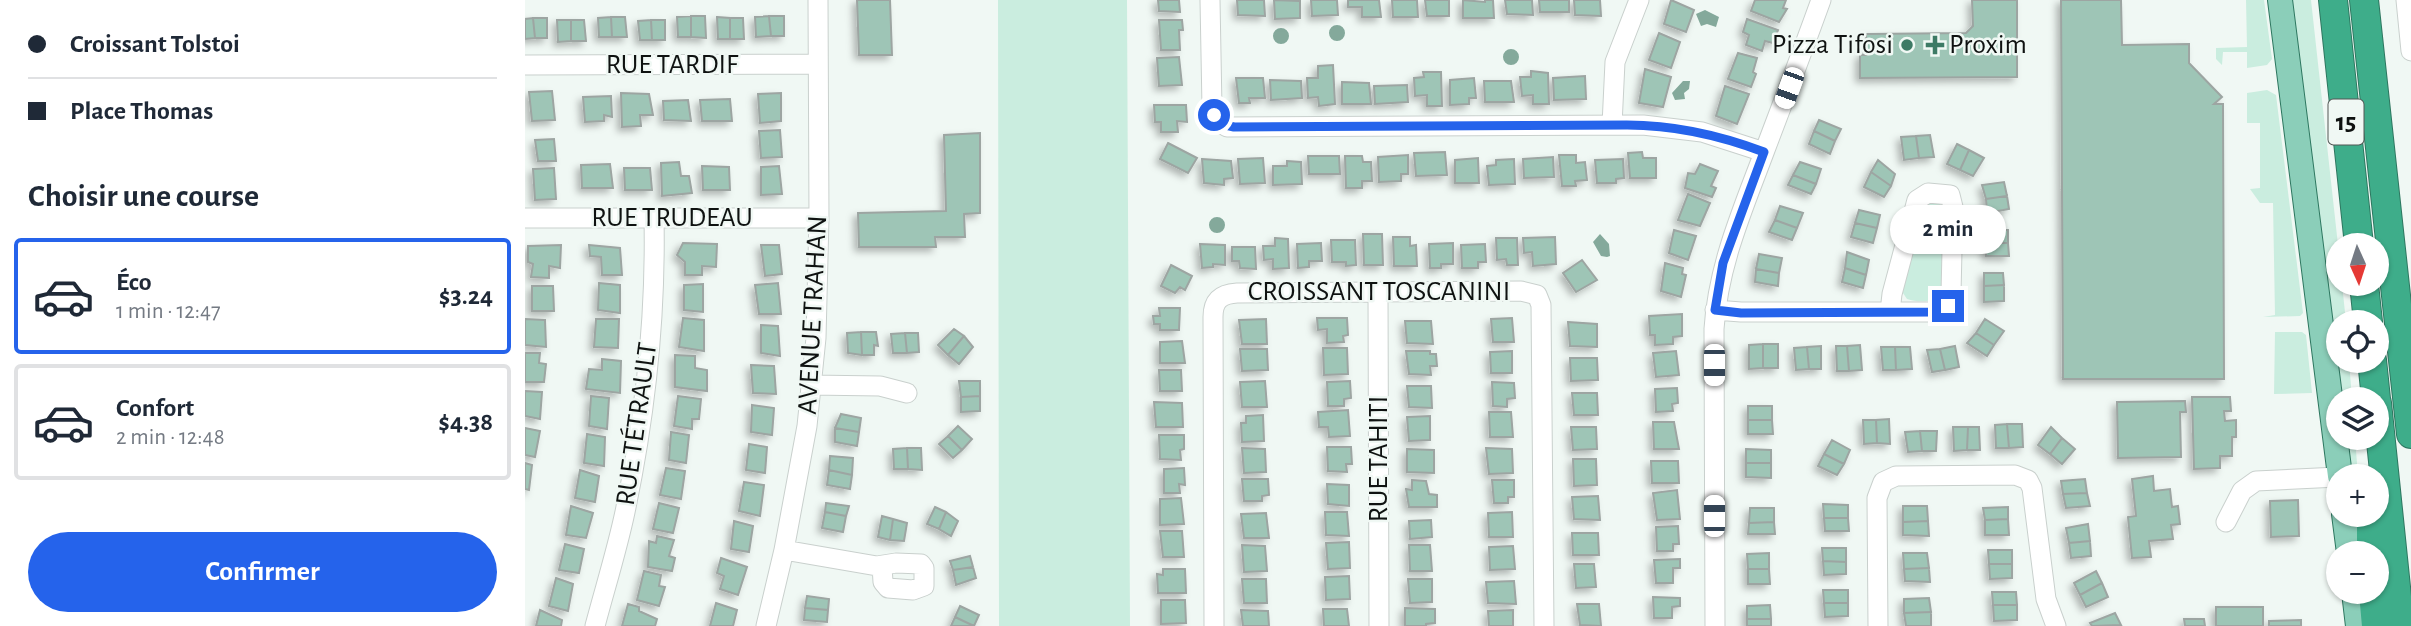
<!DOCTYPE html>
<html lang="fr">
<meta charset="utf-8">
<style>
body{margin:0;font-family:"Alegreya Sans",sans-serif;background:#f6f6f7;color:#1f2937;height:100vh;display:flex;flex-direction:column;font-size:26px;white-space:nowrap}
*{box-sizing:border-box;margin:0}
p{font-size:23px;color:#747a83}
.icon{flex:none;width:38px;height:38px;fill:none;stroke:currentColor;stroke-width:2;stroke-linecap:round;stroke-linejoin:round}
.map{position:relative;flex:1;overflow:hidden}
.details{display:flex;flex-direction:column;background:#fff;width:525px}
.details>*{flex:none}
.banner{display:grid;align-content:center;height:154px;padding:0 28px;background:#fff}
.needle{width:46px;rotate:177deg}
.controls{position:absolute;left:1801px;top:233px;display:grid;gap:14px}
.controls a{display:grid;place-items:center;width:63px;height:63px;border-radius:50%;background:#fff;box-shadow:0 2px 5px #0004;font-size:35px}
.end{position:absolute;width:32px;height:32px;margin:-16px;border:9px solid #2563eb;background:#fff;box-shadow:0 0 0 4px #fff}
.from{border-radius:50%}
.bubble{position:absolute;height:49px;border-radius:24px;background:#fff;box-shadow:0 2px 5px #0004;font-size:23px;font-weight:600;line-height:49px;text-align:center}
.car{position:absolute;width:21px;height:42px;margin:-21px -10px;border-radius:9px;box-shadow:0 0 5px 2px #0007;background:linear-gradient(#fff 24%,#345 0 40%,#fff 0 76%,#345 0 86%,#fff 0)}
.banner b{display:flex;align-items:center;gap:24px;height:66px;font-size:26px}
.banner b+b{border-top:2px solid #e0e1e3}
.banner i{width:18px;height:18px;background:#1f2937}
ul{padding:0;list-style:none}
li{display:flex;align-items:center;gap:21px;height:116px;margin:0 14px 10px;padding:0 14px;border:4px solid #e0e1e3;border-radius:7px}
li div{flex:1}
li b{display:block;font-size:26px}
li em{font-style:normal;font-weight:600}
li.current{border-color:#2563eb}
li>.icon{width:63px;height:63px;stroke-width:1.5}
h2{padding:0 28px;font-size:32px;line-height:84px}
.button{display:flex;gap:14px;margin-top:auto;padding:14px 28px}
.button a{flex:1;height:80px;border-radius:42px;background:#2563eb;color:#fff;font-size:28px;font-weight:600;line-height:80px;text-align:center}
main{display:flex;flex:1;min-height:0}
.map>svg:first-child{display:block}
.green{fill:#caeddf}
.water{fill:#84a99b}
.building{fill:#9ec5b6;stroke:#9da5a2;stroke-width:2;filter:url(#shadow)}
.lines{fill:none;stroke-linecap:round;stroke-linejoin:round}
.minor-casing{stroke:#c9d0cd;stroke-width:21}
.major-casing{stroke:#2e7760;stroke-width:26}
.highway-casing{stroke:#2e7760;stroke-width:30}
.minor{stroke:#fff;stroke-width:19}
.major{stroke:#8bceb9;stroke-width:24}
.highway{stroke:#3ead8a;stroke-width:28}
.route{stroke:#2563eb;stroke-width:9}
.poi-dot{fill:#3d7a65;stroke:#f0f8f4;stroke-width:2.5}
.labels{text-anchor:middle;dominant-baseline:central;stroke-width:5;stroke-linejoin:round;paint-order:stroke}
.shield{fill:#f0f8f4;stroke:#525755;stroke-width:2}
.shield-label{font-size:26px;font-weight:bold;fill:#0f1211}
.poi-label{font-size:28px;fill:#0f1211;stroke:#f0f8f4;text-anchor:end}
.street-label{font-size:28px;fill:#0f1211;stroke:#f0f8f4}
</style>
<main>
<section class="details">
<div class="banner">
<b><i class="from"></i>Croissant Tolstoi</b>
<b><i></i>Place Thomas</b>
</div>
<h2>Choisir une course</h2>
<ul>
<li class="current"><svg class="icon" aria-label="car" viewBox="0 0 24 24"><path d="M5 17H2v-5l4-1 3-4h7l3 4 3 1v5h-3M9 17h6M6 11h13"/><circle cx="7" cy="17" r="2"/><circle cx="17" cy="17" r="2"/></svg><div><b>Éco</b><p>1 min · 12:47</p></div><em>$3.24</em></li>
<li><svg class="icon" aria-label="car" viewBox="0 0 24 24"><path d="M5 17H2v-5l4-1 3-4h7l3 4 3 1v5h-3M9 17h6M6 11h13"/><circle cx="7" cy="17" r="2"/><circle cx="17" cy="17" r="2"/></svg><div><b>Confort</b><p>2 min · 12:48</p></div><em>$4.38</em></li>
</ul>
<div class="button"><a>Confirmer</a></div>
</section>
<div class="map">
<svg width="1886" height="626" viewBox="0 0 1886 626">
<defs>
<filter id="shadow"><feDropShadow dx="-4" dy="4" stdDeviation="3.5" flood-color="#0004"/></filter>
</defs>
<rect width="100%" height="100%" fill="#f0f8f4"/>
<path class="green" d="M473 0H602L605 626H474Z
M1721 0H1739L1747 59 1742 65 1722 68V52H1698L1697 65 1691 59V48L1722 47Z
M1763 0H1786L1813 245V284H1817L1821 322H1813V360L1824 361 1827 399H1814Z
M1742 90 1751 95 1778 313 1775 316 1738 317 1750 315 1748 203H1735L1725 189 1735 188V123H1722V93Z
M1406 201 1415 204 1420 214 1417 290C1412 303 1395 303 1382 299L1376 290 1398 207Z
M1750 332H1777L1781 335 1787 393 1749 394Z
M1819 438H1830L1833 476H1823Z"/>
<path class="water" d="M1180 10 1194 17 1191 27 1182 24 1176 26 1171 14Z
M804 33a8 8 0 1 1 16 0a8 8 0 1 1-16 0Z
M748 36a8 8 0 1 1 16 0a8 8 0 1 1-16 0Z
M978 57a8 8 0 1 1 16 0a8 8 0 1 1-16 0Z
M1158 81H1165L1164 89 1159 93 1160 99 1150 100 1147 93Z
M684 225a8 8 0 1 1 16 0a8 8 0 1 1-16 0Z
M1075 234 1084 244 1085 256 1082 257 1076 256 1068 242Z"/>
<path class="building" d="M332 0H365L367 55H334Z
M633 0H654L655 12 634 11Z
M712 0H739L740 16 713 15Z
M749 0 775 1V18L750 19Z
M786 0H812L813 15 787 16Z
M823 0H854L856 17H837V7H823Z
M867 0H892L893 17H868Z
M900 0H924V16H902Z
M938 0 960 2V0H968L969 18H938Z
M980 0H1007L1008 15 982 14Z
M1014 0H1044V12H1015Z
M1049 0H1075L1076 16 1050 15Z
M1146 0 1169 10 1161 32 1139 24Z
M1230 0H1261L1258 8 1262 9 1254 22 1226 11Z
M1447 0H1492V77L1335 78V55H1341V34L1441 33 1448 26Z
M1536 0H1596L1597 45 1664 44V63L1697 97 1689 104H1698L1699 379H1538Z
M166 16H180L181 38 166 37Z
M166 16V37H153L152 17Z
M244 16H259V36H246Z
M244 16 246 36 231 37 230 17Z
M86 17H100L102 37H87Z
M86 17 87 37H74L73 18Z
M192 17 205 18V39H193Z
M8 18H22V38H10Z
M8 18 10 38 0 39V19Z
M205 18H218L219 39H205Z
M1222 19 1253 30 1248 43 1240 41 1237 51 1221 45 1224 35 1218 32Z
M32 20H46V41L33 42Z
M46 20H59L61 41H46Z
M126 20H140V40H127Z
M126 20 127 40H115L113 21Z
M634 20H657L658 30H654L655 50H636Z
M1134 33 1155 42 1146 68 1124 60Z
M1213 53 1232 58 1228 72 1231 74 1226 87 1203 79Z
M654 57 657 85 634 86 632 58Z
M808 65 810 104 794 106 793 97 783 98 782 78H793V66Z
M1120 69 1146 77 1138 107 1114 103Z
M1006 71 1023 73 1024 104H1008V95L997 96 995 77H1006Z
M898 72H916L917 106H902V95L890 96 889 78 899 77Z
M1060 76 1061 99 1029 100 1028 78Z
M711 78H738L740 98H724L725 103H714Z
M949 78 951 98H944V104L925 105V80Z
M745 80 776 81 777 98 746 100Z
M959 81H986L989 102H960Z
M817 82 844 83 846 104H817Z
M882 85 883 102 850 104 849 86Z
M1200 86 1224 94 1212 124 1191 116Z
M27 91 30 120 7 121 4 92Z
M96 93 124 94 128 115H115L116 126 97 127Z
M256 93V121L235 123 233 94Z
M86 96 87 117 79 115V121L60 122 58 97Z
M205 99 207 121H177L175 100Z
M163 100 166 121 139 120 138 101Z
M629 105H661L662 122 652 121 653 132H636V122H630Z
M1294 120 1316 129 1310 141 1289 131Z
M255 130 257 157 236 158 234 131Z
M1289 131 1310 141 1305 154 1284 144Z
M455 133V213L439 214 440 237H410L411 247H334L333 213 421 211 419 135Z
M1405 135 1409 157 1394 158 1391 136Z
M1391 136 1394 158 1379 160 1376 137Z
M29 139 31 161H13L10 140Z
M643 143 672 158 663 173 635 159Z
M1432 144 1444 150 1435 170 1422 164Z
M1444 150 1459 158 1448 176 1435 170Z
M920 152 922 175 891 176 889 153Z
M1117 152 1118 158H1131V178H1105L1103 153Z
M883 155V174H876V181L854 182 853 157Z
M1034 155H1051V163L1060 162 1062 180 1050 181 1051 186H1037Z
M783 156H814L815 174H784Z
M820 156H837L838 162H846L847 181H837V188H821Z
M1028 157 1029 177 999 178 998 159Z
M738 158 740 183 715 184 713 159Z
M953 158 954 183H930V160Z
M677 159 706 161 708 178 699 179V185L679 183Z
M989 159 990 184 964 185 962 166 971 165V160Z
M1098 159 1099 178 1091 179V183H1072L1070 160Z
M1353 160 1370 174 1366 186 1346 172Z
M762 161 776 162 777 184 748 185V166H762Z
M154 162 156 176H164L167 193 137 196 136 163Z
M1275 162 1296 169 1291 184 1268 175Z
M85 164 88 188H57L56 165Z
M1175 164 1193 171 1186 186 1191 188 1187 197 1160 188 1163 173 1170 174Z
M177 166 204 167 205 190H178Z
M254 166 257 194 236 195V167Z
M29 168 31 199 10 200 8 169Z
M99 168H125L127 190H100Z
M1346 172 1366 186 1359 197 1339 187Z
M1268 175 1291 184 1286 194 1263 185Z
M1479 182 1482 196 1461 199 1457 185Z
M1163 194 1185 203 1175 226 1153 220Z
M1482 196 1484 209 1462 213 1461 199Z
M1255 206 1278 213 1272 228 1250 220Z
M1334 210 1355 215 1352 228 1330 223Z
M1250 220 1272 228 1267 240 1244 232Z
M1330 223 1352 228 1348 243 1326 237Z
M1149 230 1171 236 1163 260 1144 253Z
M1460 230H1483V243H1461Z
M838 234H857L858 265H839Z
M868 237H885V246L891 245 892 266H869Z
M1030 237 1031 264 1008 266 1007 252 999 253 998 238Z
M750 238 763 239 764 268 748 269V259L739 260 738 246H750Z
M971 238H992L993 265H982L981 259 972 260Z
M806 240H830L831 265 821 266V262H807Z
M158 243 192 244 191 267 177 266V275H160V262L152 255Z
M796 243 797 261H784V267L773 268 772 244Z
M928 243V264H916V268H905L904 244Z
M1461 243H1483L1484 256H1461Z
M675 244 700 245V265L688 264V267L677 268Z
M960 244 961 262H953V268H937L936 245Z
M36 245 35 268 24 266V278L6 277 8 264 3 262V246Z
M64 245 95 248 97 275H77L76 257 65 256Z
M236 245H254L257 274 240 276Z
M707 247H730L731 269 715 268 714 261H707Z
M1322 252 1344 260 1341 275 1320 268Z
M1234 254 1257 258 1254 273 1231 269Z
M1057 260 1072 280 1051 292 1038 273Z
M1140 263 1158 268 1157 274 1161 275 1156 297 1136 291Z
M646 265 667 276 660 290 655 287 650 293 636 286Z
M1320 268 1341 275 1338 288 1317 282Z
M1231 269 1254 273 1253 286 1230 282Z
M1459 273H1478L1479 285 1459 286Z
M74 283 95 285V313L73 310Z
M253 283 256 314H234L230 285Z
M178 284V312L159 310V285Z
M1479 285V301L1459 302V286Z
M7 286H28L29 311H7Z
M634 308H655L654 330H635V324H629L628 316H635Z
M1157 314V336L1148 337V344L1130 345V335H1125L1124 316Z
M158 318 179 320V351L154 347Z
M792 318H822L823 335 818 336 819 342 802 343V329L793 330Z
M987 318 989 342H968L966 319Z
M0 319 20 320 21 347 0 345Z
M71 319H94L93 348 69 347Z
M741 319 742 344H717L714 320Z
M1460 319 1479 331 1469 345 1451 333Z
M880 321H906L908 344 882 343Z
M1043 322 1072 324V347L1045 346Z
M236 325 253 326 255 356 236 353Z
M429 329 439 336 423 355 413 345Z
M336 332H351L353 346 349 345V355H337Z
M336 332 337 355 323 353 322 333Z
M380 333H393L394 352 382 353Z
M380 333 382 353H368L366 334Z
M1451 333 1469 345 1462 356 1442 343Z
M439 336 448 347 434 364 423 355Z
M657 341 660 363H635V342Z
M1238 344V368L1224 369V345Z
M1238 344H1253V368H1238Z
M1335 345 1337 370 1324 371 1322 346Z
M1296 346V369H1284L1282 347Z
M1311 346H1322L1324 371H1312Z
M1430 346 1434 367 1420 370 1415 349Z
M1282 347 1284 369 1271 370 1269 348Z
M1356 347H1370L1371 370H1358Z
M1370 347H1385L1387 369 1371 370Z
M798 348H822L823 374 799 375Z
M715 349H742L743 370 717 371Z
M1415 349 1420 370 1407 372 1402 350Z
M881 351H905V354H911L912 366H905L906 375 884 374Z
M987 351V373H966L965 352Z
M1151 351 1154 375 1131 377 1128 353Z
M0 353H15L14 363 21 364 19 382H0Z
M150 355 170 356V368L182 370V391L150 387Z
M1045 358H1072L1073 380 1046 381Z
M77 359 96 361 95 393 61 389 64 369 77 370Z
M226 365 249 366 251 394 228 393Z
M634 370H656L657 391H635Z
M434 381H455V396L436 397Z
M740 381 742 407H717L715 382Z
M825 381 826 398 819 399V406H803L802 382Z
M967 382 989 383 990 398 982 399V407L968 406Z
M882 386H906L907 408 884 407Z
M1152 388 1153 403 1147 404 1148 411 1131 412 1130 389Z
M0 391 17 392 15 419 0 416Z
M1047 393H1072L1073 415H1049Z
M66 396 84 398 82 429 64 426Z
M153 396 176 399 174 419H167V429L149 426Z
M455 396V411L436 412V397Z
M1667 397H1705L1706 411H1699L1700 421 1711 420V437H1707V456H1695V468L1669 469Z
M1660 401 1661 412H1655L1656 457 1593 458 1592 402Z
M629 402 657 403 658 427H631Z
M227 405 249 408 247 435 226 432Z
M1223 406H1247V420H1223Z
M823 410 825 436 804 437 803 427H794L793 412Z
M964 412H986L988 437H965Z
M316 414 336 418 334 432 310 428Z
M738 415 739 441 717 442 716 423H721V416Z
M905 416V440L884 441 882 417Z
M1364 419 1365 444 1352 443 1351 420Z
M1223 420H1247L1248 434H1223Z
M1338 420H1351L1352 443 1339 444Z
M1128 422H1149L1154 449H1129Z
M1482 424H1497L1498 447 1484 448Z
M1482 424 1484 448H1471L1470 425Z
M433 426 447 439 437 450 423 436Z
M1046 427H1071L1072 449 1048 450Z
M1428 427H1443L1442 450 1429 451Z
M1443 427H1454L1455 450H1442Z
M1526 427 1537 438 1525 454 1513 445Z
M0 428 15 431 10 457 0 455Z
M310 428 334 432 332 446 310 442Z
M1395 431H1412L1411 451H1397Z
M1395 431 1397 451 1383 452 1380 432Z
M146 432 164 435 161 463 144 460Z
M62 434 80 437 79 466 59 463Z
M634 435H659V449L655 450 656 460 635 459Z
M423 436 437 450 428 458 414 444Z
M1537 438 1550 449 1537 464 1525 454Z
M1307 440 1325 450 1319 464 1299 454Z
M224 444 242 447 240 473 221 470Z
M802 447H826L827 464H821L822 472 803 471Z
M382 448 383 469H369L368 449Z
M382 448H396L397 470 383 469Z
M717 448 740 449 741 472 719 473Z
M961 448 987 449 988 473 964 474Z
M882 449 909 450V473L882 472Z
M1221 449 1246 450V463H1221Z
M1299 454 1319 464 1312 475 1293 466Z
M305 456 328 458 327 475 304 470Z
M1048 459H1071L1072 485 1049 486Z
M1126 461H1153L1154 483H1127Z
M0 463 7 465 4 490 0 489Z
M1221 463H1246V478L1221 477Z
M141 468 160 471 156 499 135 495Z
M659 468 660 485 654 484 655 493H639V469Z
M55 470 74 476 70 502 50 498Z
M304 470 327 475 325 489 302 485Z
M1628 476 1629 491 1645 489 1647 507 1653 506 1655 524 1646 525 1648 539 1624 541 1626 557 1607 558 1603 517 1611 516 1607 479Z
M717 479H743L744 495 737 496V501H719Z
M1560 479 1562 493 1538 494 1536 481Z
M887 480 901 481 904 494 912 495V507H884L881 489 887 490Z
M967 480H989V497H983V503H969Z
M219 482 239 485 235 516 214 511Z
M802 484 824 485V506L803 504Z
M1152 490 1155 519 1132 520 1128 493Z
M1562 493 1565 506 1541 508 1538 494Z
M1073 496 1075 520 1049 519 1047 497Z
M656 498 659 524 635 525V499Z
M1773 500 1774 536 1746 537 1745 501Z
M134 503 154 508 148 533 128 529Z
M301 503 324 506 321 516 300 512Z
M1298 504 1323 505V518H1299Z
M46 506 68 513 61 538 41 535Z
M1378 506H1402L1403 521 1378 522Z
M410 507 421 512 414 529 402 524Z
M1483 507V519L1460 520 1458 508Z
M1225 508H1249V522L1224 523Z
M300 512 321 516 318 532 297 528Z
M421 512 433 521 426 536 414 529Z
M800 512H822L824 536 801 535Z
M987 512 988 537H964L963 513Z
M741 513 744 538H719L716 514Z
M357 516 368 519 365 540 353 537Z
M1299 518H1323L1324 531H1300Z
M368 519 382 523 379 541 365 540Z
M1483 519 1484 535H1460V520Z
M906 520 907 537 885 539 884 521Z
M209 521 228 526 224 552 206 549Z
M1403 521 1404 536 1378 535V522Z
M1249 522 1250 534H1223L1224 523Z
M1563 524 1565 541 1544 543 1541 528Z
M1153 526 1154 544H1148V551H1132L1131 527Z
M635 531H657L659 557H638Z
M1047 533H1073L1074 555H1048Z
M132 536 149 540 144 556 150 558 147 571 123 567 124 541 131 543Z
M1565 541 1566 556 1546 558 1544 543Z
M824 542 825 568 803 569 801 543Z
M40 544 59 549 54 573 34 570Z
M717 545 740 546 742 571 719 572Z
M884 545H905L907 571H885Z
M988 546 990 569 965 570 964 547Z
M1297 548H1321V562L1298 561Z
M1463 550H1487V564H1464Z
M1244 553V569H1223L1222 554Z
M1378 553H1402L1404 568 1379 569Z
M445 556 448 567 428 570 425 561Z
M196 558 222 567 213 595 195 589 199 576 192 573Z
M1155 559V568H1148V583H1131L1129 560Z
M1298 561 1321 562V574L1299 575Z
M1049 564H1069L1071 587 1051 588Z
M1464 564H1487V578L1465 579Z
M448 567 451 578 431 585 428 570Z
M1404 568 1405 582 1380 581 1379 569Z
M638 569H660L661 593H633L632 574 638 575Z
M1223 569H1244L1245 584H1223Z
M119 571 136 575 134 586 140 587 134 606 112 600Z
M1571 571 1577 583 1555 595 1549 583Z
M824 576 825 599 801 600 800 577Z
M31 578 48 584 43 611 24 606Z
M717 579H741L742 603H719Z
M883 579H907V602L885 603Z
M989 581 991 604 963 603 961 582Z
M1577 583 1583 597 1561 607 1555 595Z
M1298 590H1323V603H1299Z
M1467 592H1491L1492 605H1468Z
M282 596 304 599 303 610 280 608Z
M1128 597 1155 598V606L1147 607V618H1129Z
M1404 598 1406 612 1379 613V599Z
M636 600H660L661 623 636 624Z
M191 603 212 610 208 626H185Z
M1299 603H1323V616L1300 617Z
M103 604 114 607V611L132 619 130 626H97Z
M1052 604H1074L1076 626 1055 625Z
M1245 605 1246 619H1222V606Z
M1468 605H1492V620L1469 621Z
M435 606 454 615 449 626 430 617Z
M1691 607H1738V626H1691Z
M280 608 303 610 302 622 279 620Z
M880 608 910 609V623L901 624V626H880Z
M798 609H822L824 626H799Z
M15 610 37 620 36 626H11Z
M716 610 743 611 744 626H718Z
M988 610V626H964L963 611Z
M1406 612V626H1381L1379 613Z
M1590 613 1596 625 1567 626 1565 623Z
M430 617 449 626H426Z
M1222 619H1246V626H1222Z
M1659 619H1679L1680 626H1660Z
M1776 620V626H1744V621Z"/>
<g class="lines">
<defs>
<path id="minor" d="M685 0 687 108 691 120 702 127 1118 125 1177 132 1239 152
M1881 0 1886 51
M0 65 293 64
M1087 125 1090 62 1114 0
M0 218H294
M853 292 854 626
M1190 310 1216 312H1408C1420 310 1425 306 1426 294L1428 207 1425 195 1403 193 1392 200 1367 294 1365 312
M286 385 355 386 382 393
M1701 522 1717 491 1731 481 1813 477
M259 550 352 566 371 563 396 564 399 568V586L388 590 363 588 358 582 357 566
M70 626C80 588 92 550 100 512 120 417 131 315 129 218
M241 626 259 550 282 426 291 338 294 218 293 0
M689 626 688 317C688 300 696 294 712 293L996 291 1012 295 1016 305 1019 626
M1190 626 1189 329C1193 265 1218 209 1240 150 1259 100 1278 50 1296 0
M1353 626 1352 498 1358 482 1371 476 1490 475 1503 480 1507 488 1521 599 1531 626"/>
<path id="major" d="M1755 0 1815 476
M1819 514 1824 553
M1829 592 1833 626"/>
<path id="highway" d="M1808 0 1834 245
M1839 0 1886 434
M1839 284 1843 322
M1847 360 1851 399
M1852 403 1875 626
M1846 514V553
M1848 592 1851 626"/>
</defs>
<use href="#minor" class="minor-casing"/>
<use href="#major" class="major-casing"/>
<use href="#highway" class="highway-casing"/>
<use href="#minor" class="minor"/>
<use href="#major" class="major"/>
<use href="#highway" class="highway"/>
</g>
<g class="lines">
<path class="route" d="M689 115 696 124 709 127 1102 125C1151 125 1194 135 1239 152L1198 263 1190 310 1216 313 1408 312 1420 309 1423 306"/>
</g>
<g class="poi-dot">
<circle cx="1382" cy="45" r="7"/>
<path d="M1406.5 34.5h7v7h7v7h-7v7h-7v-7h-7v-7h7z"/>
</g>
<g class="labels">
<rect class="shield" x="1803.5" y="99.5" width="35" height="45" rx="5"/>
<g class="shield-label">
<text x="1821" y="122">15</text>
</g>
<g class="poi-label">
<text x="1368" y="45">Pizza Tifosi</text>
<text x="1424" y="45" text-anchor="start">Proxim</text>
</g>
<g class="street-label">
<text x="147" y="65">RUE TARDIF</text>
<text x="147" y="218">RUE TRUDEAU</text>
<text x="854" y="292">CROISSANT TOSCANINI</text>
<text transform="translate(288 315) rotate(-87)">AVENUE TRAHAN</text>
<text transform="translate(112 424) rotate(-82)">RUE TÉTRAULT</text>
<text transform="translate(854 459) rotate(-90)">RUE TAHITI</text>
</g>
</g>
</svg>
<div class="controls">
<a><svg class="needle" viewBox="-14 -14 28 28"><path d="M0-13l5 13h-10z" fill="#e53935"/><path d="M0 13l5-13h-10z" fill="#747a83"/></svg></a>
<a><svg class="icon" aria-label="locate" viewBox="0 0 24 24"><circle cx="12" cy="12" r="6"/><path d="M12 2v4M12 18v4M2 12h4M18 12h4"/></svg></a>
<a><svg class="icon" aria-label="layers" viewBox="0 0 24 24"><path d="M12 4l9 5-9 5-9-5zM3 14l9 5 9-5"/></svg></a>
<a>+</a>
<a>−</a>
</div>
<i class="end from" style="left:689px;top:115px"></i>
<i class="end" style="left:1423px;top:306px"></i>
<div class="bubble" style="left:1365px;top:205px;width:116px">2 min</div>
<i class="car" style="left:1264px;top:88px;rotate:200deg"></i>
<i class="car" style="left:1189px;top:365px;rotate:180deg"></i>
<i class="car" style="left:1189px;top:516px;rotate:0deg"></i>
</div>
</main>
